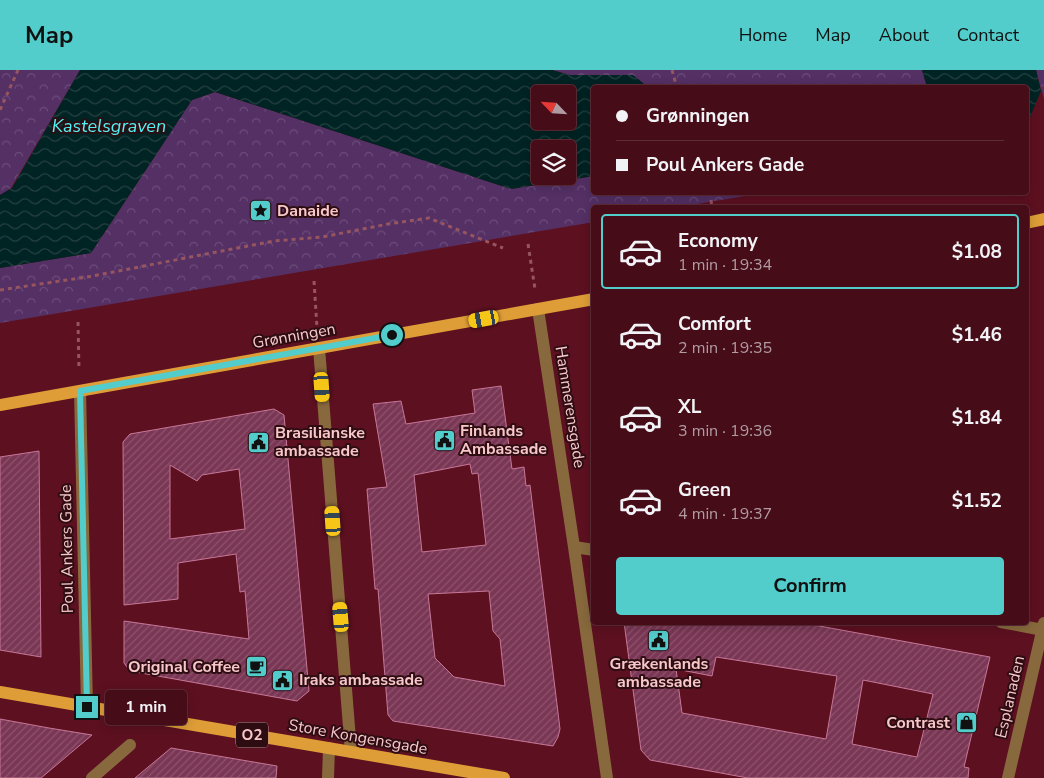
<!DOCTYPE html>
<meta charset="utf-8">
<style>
body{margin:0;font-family:"Nunito Sans",sans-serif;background:#4d1521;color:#f1f3f6;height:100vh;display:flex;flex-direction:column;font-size:19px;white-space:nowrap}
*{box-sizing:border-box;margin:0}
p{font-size:16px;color:#b09ba2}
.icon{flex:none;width:28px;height:28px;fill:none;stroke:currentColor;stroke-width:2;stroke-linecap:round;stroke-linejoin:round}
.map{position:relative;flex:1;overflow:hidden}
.side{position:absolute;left:591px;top:135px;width:438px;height:420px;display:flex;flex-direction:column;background:#460c18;border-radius:5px;box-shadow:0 2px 12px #0003,0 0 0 1px #5e2c37}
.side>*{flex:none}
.banner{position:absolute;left:591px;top:15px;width:438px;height:110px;border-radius:5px;box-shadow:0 2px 12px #0003,0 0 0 1px #5e2c37;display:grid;align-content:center;height:110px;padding:0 25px;background:#460c18}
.needle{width:32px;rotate:295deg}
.controls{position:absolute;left:531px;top:15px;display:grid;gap:10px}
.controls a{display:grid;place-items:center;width:45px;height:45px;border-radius:5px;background:#460c18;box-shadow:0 2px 12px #0003,0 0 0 1px #5e2c37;font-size:25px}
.end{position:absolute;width:22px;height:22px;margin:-11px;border:6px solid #52cdcc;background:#111;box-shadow:0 0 0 2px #111}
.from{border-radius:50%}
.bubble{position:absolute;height:35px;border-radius:5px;background:#460c18;box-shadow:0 2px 12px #0003,0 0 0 1px #5e2c37;font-size:16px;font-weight:700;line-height:35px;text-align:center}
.car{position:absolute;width:15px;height:30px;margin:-15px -8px;border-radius:6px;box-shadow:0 0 4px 1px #0007;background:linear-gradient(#f5c518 24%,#345 0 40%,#f5c518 0 76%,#345 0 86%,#f5c518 0)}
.banner b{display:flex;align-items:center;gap:18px;height:48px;font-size:19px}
.banner b+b{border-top:1px solid #5e2c37}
.banner i{width:12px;height:12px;background:#f1f3f6}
ul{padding:9px 0 0;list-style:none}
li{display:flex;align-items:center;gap:15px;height:75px;margin:0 10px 8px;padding:0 15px;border:2px solid transparent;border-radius:5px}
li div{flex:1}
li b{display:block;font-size:19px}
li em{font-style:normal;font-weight:700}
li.selected{border-color:#52cdcc}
li>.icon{width:45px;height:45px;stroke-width:1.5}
.button{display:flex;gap:10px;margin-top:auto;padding:10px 25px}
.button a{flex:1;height:58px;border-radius:5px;background:#52cdcc;color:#111;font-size:20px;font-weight:700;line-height:58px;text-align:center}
header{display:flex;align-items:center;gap:30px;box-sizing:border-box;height:70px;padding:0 25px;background:#52cdcc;color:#111}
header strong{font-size:24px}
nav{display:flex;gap:28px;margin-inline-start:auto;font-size:18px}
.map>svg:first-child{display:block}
.park{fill:url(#park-crowns)}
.water{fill:url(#water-waves);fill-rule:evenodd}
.building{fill:url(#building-hatch);stroke:#c77798;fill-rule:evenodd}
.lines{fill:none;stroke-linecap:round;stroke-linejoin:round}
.path{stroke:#975560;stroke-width:3;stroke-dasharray:4 4;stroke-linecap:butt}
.minor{stroke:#88693d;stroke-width:12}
.major{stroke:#de9d37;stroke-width:12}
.route{stroke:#52cdcc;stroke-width:6}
.labels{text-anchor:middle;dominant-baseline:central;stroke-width:4;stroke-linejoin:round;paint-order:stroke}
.shield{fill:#2e0d12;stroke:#bb8f93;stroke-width:1}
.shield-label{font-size:15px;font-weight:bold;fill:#f7c7ca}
.poi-label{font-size:16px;font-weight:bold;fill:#f7c7ca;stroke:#2e0d12;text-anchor:start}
.street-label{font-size:16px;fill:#f7c7ca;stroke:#2e0d12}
.water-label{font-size:18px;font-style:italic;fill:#52f2f1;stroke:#2e0d12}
</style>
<header>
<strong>Map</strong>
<nav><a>Home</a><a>Map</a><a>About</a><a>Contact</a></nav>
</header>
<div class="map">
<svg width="1044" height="708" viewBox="0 0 1044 708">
<defs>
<pattern id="park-crowns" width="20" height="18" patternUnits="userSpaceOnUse" patternTransform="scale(1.25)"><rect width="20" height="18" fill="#543065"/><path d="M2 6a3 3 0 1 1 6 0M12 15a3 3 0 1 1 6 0" fill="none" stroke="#6d4c7a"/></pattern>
<pattern id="water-waves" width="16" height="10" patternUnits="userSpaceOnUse" patternTransform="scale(1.25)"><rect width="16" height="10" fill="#002323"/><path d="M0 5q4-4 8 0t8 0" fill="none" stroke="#264142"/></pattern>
<pattern id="building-hatch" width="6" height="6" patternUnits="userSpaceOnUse" patternTransform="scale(1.25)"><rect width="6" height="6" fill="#7a3755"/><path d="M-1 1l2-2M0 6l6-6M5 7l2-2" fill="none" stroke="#8e526c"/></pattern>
</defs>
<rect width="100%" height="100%" fill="#5d1020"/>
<path class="park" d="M0 0H80L11 118 0 125Z
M552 0H922L927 17 648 18 633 5H570Z
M1036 0H1044V29Z
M215 22 511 119 594 106V122L763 123 679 137 594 138V152L0 253V198L91 183 192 30Z"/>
<path class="water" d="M80 0H552L570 5H633L648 17 594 18V106L511 119 215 22 192 30 91 183 0 198V125L12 118ZM540 24H568V51H540ZM540 79H568V106H540Z
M922 0H1036L1041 21 1030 47 1026 50V18L927 17Z"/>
<path class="building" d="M501 316 512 399 524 397 526 416 530 415 560 659 558 667 553 676 393 651 388 645 378 519H375L367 419 387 417 373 334 401 331 406 354 475 343 472 320ZM470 394 472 404 478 403 486 475 422 482 414 405ZM489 521 493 561 500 569 505 616 454 607 435 588 428 524Z
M274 339 284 345 309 621 297 631 130 601 124 593V551L249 569 245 521 240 522 236 484 178 493V529L124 535 123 372 130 364ZM170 395 197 411 202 405 239 399 245 459 170 469Z
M39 381 41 587 0 580V387Z
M624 552H797L990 587 964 697 969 698 968 708H748L650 690 641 680ZM716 587 837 606 826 669 682 643 676 599 712 606ZM863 610 933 624 917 687 852 674Z
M0 649 49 658 92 665 41 708H0Z
M171 678 277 696 276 708H135Z"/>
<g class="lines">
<path class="path" d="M672 0 677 18
M0 40 18 0
M710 122 712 138
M528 174 535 219
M314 211 317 258
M0 220 87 207 274 171 322 167 388 154 429 148 503 178
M78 252 79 300"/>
<path class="minor" d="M538 239 574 477 607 708
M319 278 351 682
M80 321 87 637
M574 477 594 480
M1001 552 1043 560
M92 708 130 675
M328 708 329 678
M1008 708 1044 553"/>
<path class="major" d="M1026 153 1044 149
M0 335 594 229
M0 622 504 708"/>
</g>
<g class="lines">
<path class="route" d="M87 637 80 321 392 265"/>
</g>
<defs>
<symbol id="sight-square" viewBox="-11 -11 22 22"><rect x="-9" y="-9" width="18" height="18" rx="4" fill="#52cdcc" stroke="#2e0d12"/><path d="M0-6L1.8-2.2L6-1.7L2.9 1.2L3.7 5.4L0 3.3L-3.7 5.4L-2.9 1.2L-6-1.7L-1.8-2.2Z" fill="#111"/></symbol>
<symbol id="civic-square" viewBox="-11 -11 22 22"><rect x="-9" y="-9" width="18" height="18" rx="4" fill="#52cdcc" stroke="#2e0d12"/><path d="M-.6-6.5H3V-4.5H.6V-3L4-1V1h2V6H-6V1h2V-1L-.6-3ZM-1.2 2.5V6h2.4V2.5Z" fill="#111"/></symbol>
<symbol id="cafe-square" viewBox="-11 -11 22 22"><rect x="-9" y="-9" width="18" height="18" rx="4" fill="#52cdcc" stroke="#2e0d12"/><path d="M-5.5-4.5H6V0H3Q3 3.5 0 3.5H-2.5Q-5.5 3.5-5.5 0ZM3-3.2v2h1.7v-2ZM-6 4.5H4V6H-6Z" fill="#111"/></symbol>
<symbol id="shop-square" viewBox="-11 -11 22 22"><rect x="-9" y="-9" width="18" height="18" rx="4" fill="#52cdcc" stroke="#2e0d12"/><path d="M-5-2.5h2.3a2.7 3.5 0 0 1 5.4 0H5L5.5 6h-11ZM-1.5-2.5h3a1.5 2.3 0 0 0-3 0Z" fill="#111"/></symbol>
</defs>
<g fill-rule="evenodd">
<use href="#sight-square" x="248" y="128" width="25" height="25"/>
<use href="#civic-square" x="432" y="358" width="25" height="25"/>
<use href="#civic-square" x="246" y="360" width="25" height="25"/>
<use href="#civic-square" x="646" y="558" width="25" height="25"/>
<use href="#cafe-square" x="244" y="584" width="25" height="25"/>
<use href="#civic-square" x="270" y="598" width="25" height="25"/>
<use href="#shop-square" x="954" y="640" width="25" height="25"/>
</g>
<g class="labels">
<rect class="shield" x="236" y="652.5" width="32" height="25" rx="4"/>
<g class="shield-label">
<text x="252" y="665">O2</text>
</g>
<g class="poi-label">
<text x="277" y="141">Danaide</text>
<text x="460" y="361">Finlands<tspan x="460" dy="18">Ambassade</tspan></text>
<text x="275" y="363">Brasilianske<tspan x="275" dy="18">ambassade</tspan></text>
<text x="659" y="594" text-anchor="middle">Grækenlands<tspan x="659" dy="18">ambassade</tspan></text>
<text x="240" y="597" text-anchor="end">Original Coffee</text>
<text x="299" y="610">Iraks ambassade</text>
<text x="950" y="653" text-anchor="end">Contrast</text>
</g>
<g class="street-label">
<text transform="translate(294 266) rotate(-10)">Grønningen</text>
<text transform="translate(570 337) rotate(81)">Hammerensgade</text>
<text transform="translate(67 479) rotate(-91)">Poul Ankers Gade</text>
<text transform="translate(1010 627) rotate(-77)">Esplanaden</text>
<text transform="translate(358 667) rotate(10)">Store Kongensgade</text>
</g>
<g class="water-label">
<text x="109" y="56">Kastelsgraven</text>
</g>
</g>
</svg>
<div class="controls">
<a><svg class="needle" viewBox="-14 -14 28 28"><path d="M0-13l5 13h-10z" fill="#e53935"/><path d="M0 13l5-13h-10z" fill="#b09ba2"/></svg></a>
<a><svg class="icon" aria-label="layers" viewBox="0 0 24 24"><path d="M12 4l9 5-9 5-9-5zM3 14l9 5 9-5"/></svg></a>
</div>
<i class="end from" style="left:392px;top:265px"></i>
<i class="end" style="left:87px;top:637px"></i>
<div class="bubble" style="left:105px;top:620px;width:82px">1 min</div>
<i class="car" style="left:484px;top:249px;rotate:260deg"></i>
<i class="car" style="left:322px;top:317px;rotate:176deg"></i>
<i class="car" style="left:333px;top:451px;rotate:356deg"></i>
<i class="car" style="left:341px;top:547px;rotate:355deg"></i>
<div class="banner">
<b><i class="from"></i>Grønningen</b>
<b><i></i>Poul Ankers Gade</b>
</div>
<section class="side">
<ul>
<li class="selected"><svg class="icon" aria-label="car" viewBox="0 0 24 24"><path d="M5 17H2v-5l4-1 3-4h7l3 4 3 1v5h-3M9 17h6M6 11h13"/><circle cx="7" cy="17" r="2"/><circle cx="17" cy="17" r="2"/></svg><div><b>Economy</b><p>1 min · 19:34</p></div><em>$1.08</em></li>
<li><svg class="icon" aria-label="car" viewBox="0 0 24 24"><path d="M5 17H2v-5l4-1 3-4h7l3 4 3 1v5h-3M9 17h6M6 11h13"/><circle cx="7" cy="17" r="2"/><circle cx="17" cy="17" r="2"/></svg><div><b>Comfort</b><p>2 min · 19:35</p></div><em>$1.46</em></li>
<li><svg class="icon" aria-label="car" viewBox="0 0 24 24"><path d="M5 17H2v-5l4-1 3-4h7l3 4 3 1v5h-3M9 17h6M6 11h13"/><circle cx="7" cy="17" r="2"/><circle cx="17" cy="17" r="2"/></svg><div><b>XL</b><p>3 min · 19:36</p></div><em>$1.84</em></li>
<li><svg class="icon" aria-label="car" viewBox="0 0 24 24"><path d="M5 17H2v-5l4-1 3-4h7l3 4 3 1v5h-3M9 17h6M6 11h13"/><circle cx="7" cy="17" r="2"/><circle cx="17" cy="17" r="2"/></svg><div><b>Green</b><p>4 min · 19:37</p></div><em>$1.52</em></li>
</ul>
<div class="button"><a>Confirm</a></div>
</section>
</div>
